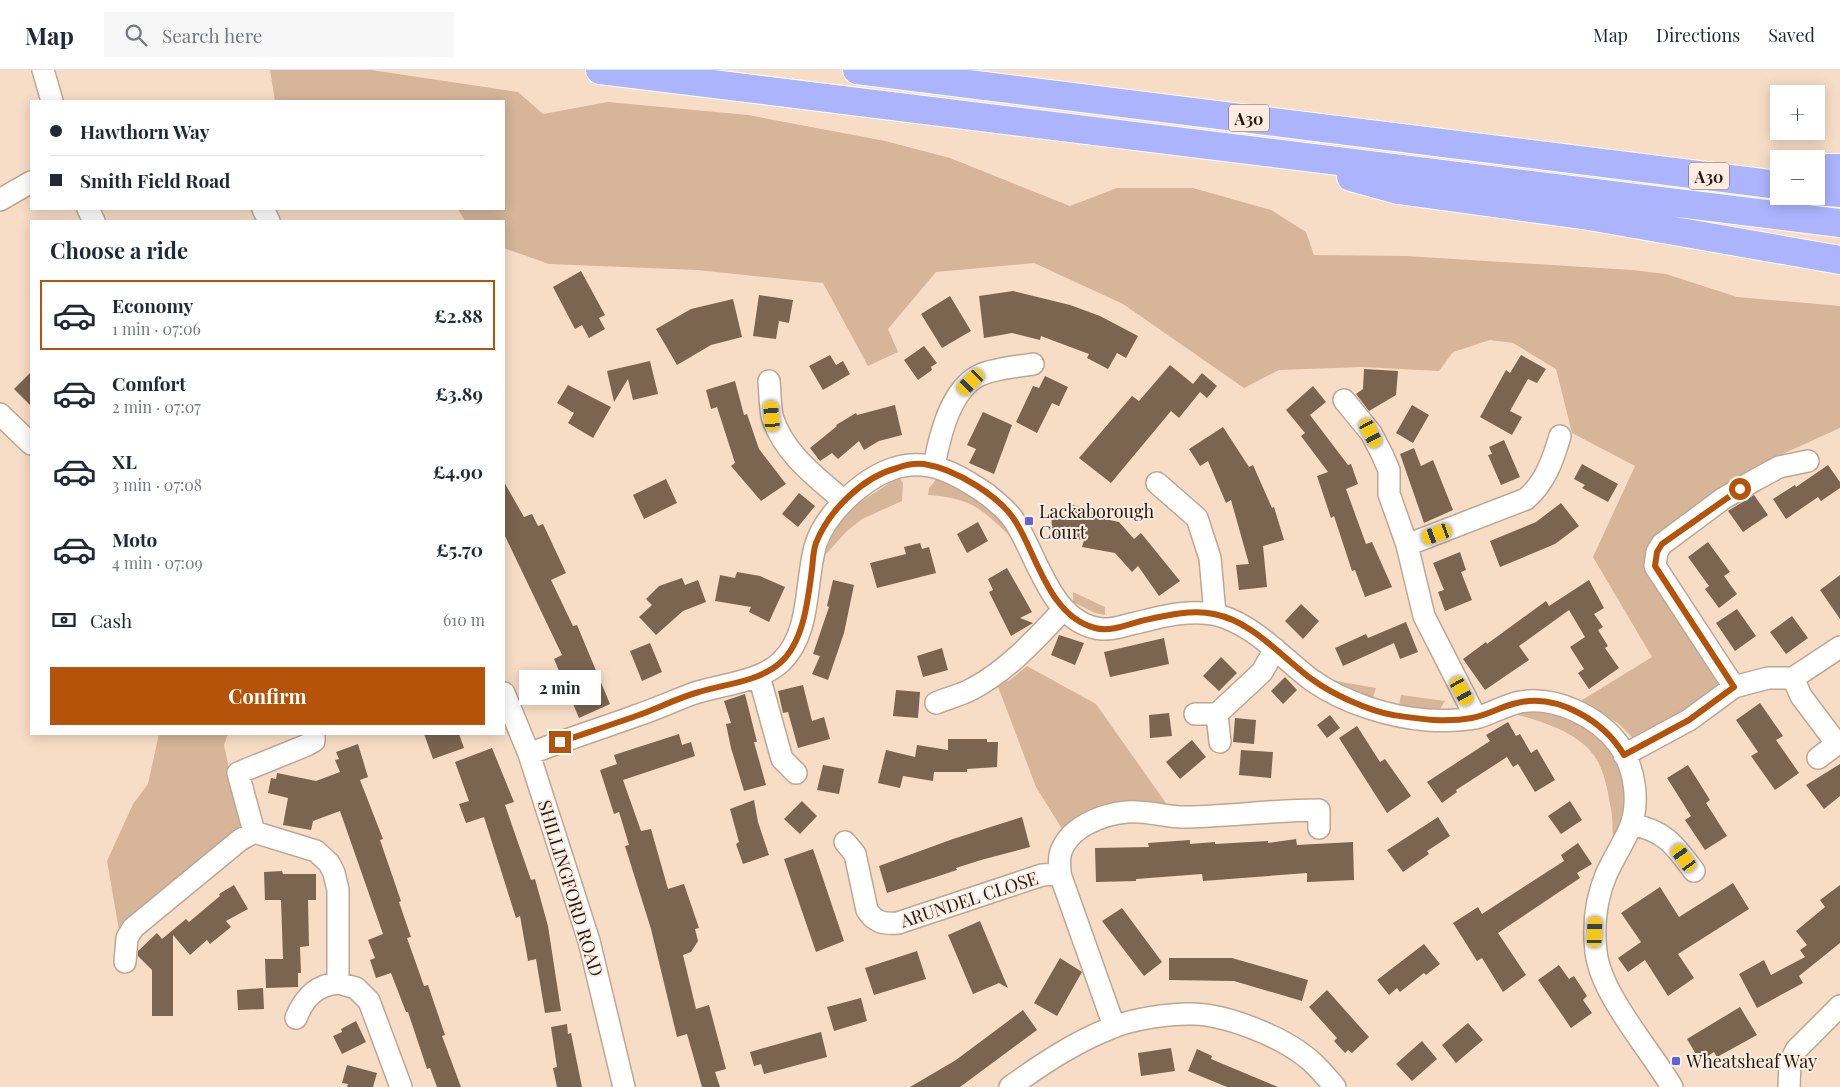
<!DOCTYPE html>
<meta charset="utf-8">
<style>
body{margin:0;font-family:"Playfair Display",serif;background:#f6f6f7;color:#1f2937;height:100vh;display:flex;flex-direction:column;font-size:19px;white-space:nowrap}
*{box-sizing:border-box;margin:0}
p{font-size:16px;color:#747a83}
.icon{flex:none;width:28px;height:28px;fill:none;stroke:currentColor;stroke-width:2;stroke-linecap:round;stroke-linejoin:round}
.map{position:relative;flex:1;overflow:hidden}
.details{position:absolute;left:30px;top:150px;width:475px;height:515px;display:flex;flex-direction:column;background:#fff;border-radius:0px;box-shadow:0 2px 12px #0003}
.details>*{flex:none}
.hud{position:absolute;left:30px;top:30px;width:475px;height:110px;border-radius:0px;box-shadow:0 2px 12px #0003;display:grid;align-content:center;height:110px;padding:0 20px;background:#fff}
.controls{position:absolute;left:1770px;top:15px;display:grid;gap:10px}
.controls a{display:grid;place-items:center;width:55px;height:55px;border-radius:0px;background:#fff;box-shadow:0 2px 12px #0003;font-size:25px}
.end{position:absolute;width:22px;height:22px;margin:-11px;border:6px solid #b45309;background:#fff;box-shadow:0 0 0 2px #fff}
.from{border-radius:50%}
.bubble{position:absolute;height:35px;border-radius:0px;background:#fff;box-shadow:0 2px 12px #0003;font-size:16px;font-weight:700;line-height:35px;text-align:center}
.car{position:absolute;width:15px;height:30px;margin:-15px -8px;border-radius:6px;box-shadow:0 0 4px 1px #0007;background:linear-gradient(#f5c518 24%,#345 0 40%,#f5c518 0 76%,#345 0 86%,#f5c518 0)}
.hud b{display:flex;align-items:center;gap:18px;height:48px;font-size:19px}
.hud b+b{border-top:1px solid #e0e1e3}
.hud i{width:12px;height:12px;background:#1f2937}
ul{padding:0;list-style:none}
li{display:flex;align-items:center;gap:15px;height:70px;margin:0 10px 8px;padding:0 10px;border:2px solid transparent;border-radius:0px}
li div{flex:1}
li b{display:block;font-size:19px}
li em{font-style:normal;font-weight:700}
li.current{border-color:#b45309}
li>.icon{width:45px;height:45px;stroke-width:1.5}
h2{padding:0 20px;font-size:22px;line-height:60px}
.pay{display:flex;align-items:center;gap:12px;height:55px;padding:0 20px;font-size:19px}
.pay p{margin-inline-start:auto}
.cta{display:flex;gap:10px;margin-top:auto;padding:10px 20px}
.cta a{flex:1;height:58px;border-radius:0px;background:#b45309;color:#fff;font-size:20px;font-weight:700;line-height:58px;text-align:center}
header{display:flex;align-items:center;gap:30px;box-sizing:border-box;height:70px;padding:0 25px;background:#fff;border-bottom:1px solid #e0e1e3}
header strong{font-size:24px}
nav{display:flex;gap:28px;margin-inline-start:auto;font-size:18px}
.search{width:350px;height:45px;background:#f6f6f7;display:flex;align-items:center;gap:12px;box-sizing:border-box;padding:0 18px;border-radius:0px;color:#747a83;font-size:19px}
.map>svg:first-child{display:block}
.green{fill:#d6b598}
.building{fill:#7b6450}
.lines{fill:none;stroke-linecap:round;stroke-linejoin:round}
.street-casing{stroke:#bfa690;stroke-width:24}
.highway-casing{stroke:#fff;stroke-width:30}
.street{stroke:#fff;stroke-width:21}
.highway{stroke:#abb4fd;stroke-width:28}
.route{stroke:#b45309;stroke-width:6}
.poi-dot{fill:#5f61d9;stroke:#fdecdf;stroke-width:2}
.labels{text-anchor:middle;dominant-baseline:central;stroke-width:4;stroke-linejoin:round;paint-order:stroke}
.shield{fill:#fdecdf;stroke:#64584f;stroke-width:1}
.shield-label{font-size:16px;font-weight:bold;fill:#231911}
.poi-label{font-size:18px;fill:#231911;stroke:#fdecdf;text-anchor:start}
.street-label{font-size:18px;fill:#231911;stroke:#fdecdf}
</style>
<header>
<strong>Map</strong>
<div class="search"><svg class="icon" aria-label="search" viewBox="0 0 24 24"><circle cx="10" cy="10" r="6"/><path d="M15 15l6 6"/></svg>Search here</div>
<nav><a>Map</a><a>Directions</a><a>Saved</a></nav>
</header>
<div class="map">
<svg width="1840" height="1017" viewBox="0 0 1840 1017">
<rect width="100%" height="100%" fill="#f8ddc6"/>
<path class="green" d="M270 0H371L518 22 543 44 608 32 748 45 885 71 950 88 1070 136 1117 118H1193L1271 140 1306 162 1314 185 1406 186 1632 200 1666 204 1737 227 1840 236V358L1754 397 1713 423 1652 470 1724 613 1636 671 1618 653 1579 632 1652 587 1593 487 1635 396 1572 363 1556 299 1513 273 1490 270 1453 282 1439 301 1362 297 1279 300 1244 318 1123 234 1034 193 936 202 888 259 898 282 868 296 823 213 697 200 549 194 504 178V151H465L458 139H504V31H275Z
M899 407 903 413 902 431 862 449 847 461 824 486 836 457 851 438Z
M938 407 986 432 1012 461 1009 465C980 437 969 428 928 425L929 418Z
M1073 522 1105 537V545L1095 543 1073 532Z
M1027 596 1096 634 1168 736 1064 762 1036 717 997 614 1010 610Z
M1336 611 1376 618 1372 630 1354 622Z
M1401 625 1445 631 1440 639 1432 640 1399 636Z
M1537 641 1563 644 1599 665 1615 686 1622 701 1626 718 1622 755 1614 776C1612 766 1613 756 1612 746 1609 728 1606 706 1597 690 1581 663 1543 652 1515 644Z
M159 664H228L224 675 242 757 119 860 107 791 133 734 148 714Z"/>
<path class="building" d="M581 201 605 245 599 248 605 259 589 268 582 255 575 259 553 217Z
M1013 221 1070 235 1100 246 1138 266 1126 288 1117 283 1108 299 1087 288 1089 284 1041 266 1040 270 1012 263 984 268 979 226Z
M759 225 793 230 789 253 779 251 776 269 753 266Z
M950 226 971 261 942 278 921 244Z
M733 229 742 267 711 275 677 295 656 259 691 239Z
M924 276 937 293 931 297 932 300 918 310 904 290Z
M830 285 836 295 843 291 850 304 823 320 809 296Z
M1521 285 1546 299 1537 313 1528 309 1510 341 1522 347 1512 365 1480 347 1506 300 1510 303Z
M650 291 658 324 633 330 628 309 614 332 607 301Z
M1170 295 1193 314 1202 303 1217 316 1207 328 1200 322 1179 348 1171 341 1111 413 1079 388 1132 326 1139 331Z
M1364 299 1398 301 1396 325 1369 341 1356 324 1363 319Z
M31 302V336L14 319Z
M1045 306 1068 317 1059 336 1052 333 1037 363 1016 352 1033 316 1039 318Z
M735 311 744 345 747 344 759 379 786 414 761 431 731 396 735 393 717 337 711 339 706 320Z
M568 315 611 337 593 368 568 353 574 343 557 333Z
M1313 316 1326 332 1310 345 1348 395 1351 394 1358 414 1346 419 1366 474 1372 472 1392 517 1365 527 1355 500 1352 501 1334 446 1331 448 1317 406 1328 402 1301 366 1305 363 1286 340Z
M895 335 902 365 879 371 864 380 859 371 838 389 832 383 820 391 810 378 837 356 836 355 856 343 857 345Z
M1412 335 1429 345 1413 373 1396 363Z
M983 342 1012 355 994 404 969 393 976 379 967 375Z
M1223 357 1249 397 1253 395 1272 438 1274 437 1284 470 1263 476 1267 517 1239 520 1236 495 1249 494 1231 430 1226 433 1208 391 1200 396 1189 379Z
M1504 370 1520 407 1501 415 1488 385 1492 384 1489 377Z
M1414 378 1421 396 1433 390 1453 440 1424 453 1400 384Z
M1582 394 1618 414 1608 432 1582 418 1585 415 1574 409Z
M1828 395 1840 412V418L1821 431 1818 427 1786 449 1773 429 1795 415 1796 417Z
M666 409 677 433 644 449 633 425Z
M504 412 524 447 532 444 538 456 543 454 566 503 551 510 573 556 577 555 610 634 579 648 554 589 562 585 504 464Z
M799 423 815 436 798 457 782 444Z
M1754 425 1768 445 1743 462 1728 441Z
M1561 433 1579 456 1555 474 1500 497 1490 471 1536 452Z
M1067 434 1101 441 1100 448 1119 452 1134 469 1141 463 1180 511 1159 526 1138 496 1132 502 1115 483 1082 477 1084 470 1051 468 1052 444 1067 445Z
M978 452 988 471 967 483 957 464Z
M1708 472 1730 502 1724 506 1737 524 1719 538 1705 519 1709 516 1688 487Z
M920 473 922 479 929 477 936 503 877 518 870 493 906 484 904 477Z
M1460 482 1466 500 1461 502 1472 530 1445 541 1438 522 1444 520 1433 493Z
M1007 498 1032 542 1020 548 1033 553 1011 566 989 522 993 520 988 509Z
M737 502 760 506 785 517 769 552 749 542 751 537 715 531 720 505 735 508Z
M1840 505V549L1820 520Z
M682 508 685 515 698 510 706 532 683 541 656 565 639 547 652 535 646 529 659 516Z
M833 510 854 515 844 563 828 610 812 604 820 586 813 584 829 537 827 536Z
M1589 510 1604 538 1594 544 1603 557 1598 560 1608 576 1605 578 1619 598 1589 619 1578 603 1584 599 1570 577 1585 567 1569 540 1519 576 1529 590 1485 620 1463 589 1486 572 1487 574 1546 531 1549 536Z
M1301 534 1319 551 1303 569 1285 551Z
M1737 539 1756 566 1735 581 1716 553Z
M1792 546 1808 568 1786 584 1770 562Z
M1406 552 1418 582 1400 589 1394 573 1343 596 1335 578 1366 564 1368 568Z
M1059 565 1084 573 1075 595 1051 585Z
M1164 568 1169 594 1110 607 1104 582Z
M650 573 662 602 642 611 630 581Z
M942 578 948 600 923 607 917 586Z
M1221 587 1237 603 1219 621 1203 606Z
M1285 607 1297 620 1283 634 1271 621Z
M803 615 812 651 824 647 830 669 798 678 788 642 783 643 778 621Z
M896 620 920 622 918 648 893 646Z
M745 624 757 672H754L766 715 744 721 731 678 726 654 731 653 724 631Z
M1760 633 1783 666 1776 670 1799 703 1775 720 1751 686 1758 682 1736 650Z
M1169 643 1172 666 1150 668 1149 645Z
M1330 645 1340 658 1327 668 1317 655Z
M1235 648 1256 650 1254 674 1233 672Z
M1508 652 1516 666 1520 664 1531 683 1537 679 1555 710 1535 722 1518 694 1513 697 1507 687 1456 720 1457 722 1442 733 1427 712 1490 671 1486 665Z
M1357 656 1380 692 1385 689 1411 726 1387 743 1339 668Z
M424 664H459L464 678 433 689Z
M679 664 682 675 691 672 695 686 623 710 641 761 651 759 668 819 684 814 699 858 695 859 698 871 691 882 683 885 696 939 709 935 726 999 715 1002 720 1017H702L687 964 677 967 651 859 625 776 629 775 619 742 614 744 600 700 617 694 614 685Z
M948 669H987V672H998L997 697 967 699V702H934L933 711 903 706 900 718 878 713 886 680 915 687 917 675 948 680Z
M1192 670 1206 687 1180 709 1166 692Z
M358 674 368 707 360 710 383 769 380 770 401 831 399 832 411 867 407 868 424 916 428 915 445 965 442 966 461 1017H437L430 998 427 999 408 942H406L391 903 376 908 370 890 375 888 368 870 383 864 340 741 313 751 311 760 283 755 288 728 268 723 271 708 276 709 277 703 316 711 340 702 335 690 339 689 336 682Z
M492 678 514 732 505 735 531 810 535 809 548 856 561 941 545 943 536 889 528 891 520 846 516 848 484 747 466 753 459 734 469 731 455 692Z
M1241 680 1273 682 1271 708 1239 705Z
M1840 694V726L1824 739 1806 715Z
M823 695 844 699 839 724 817 720Z
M1688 695 1710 730 1706 733 1727 766 1705 780 1685 750 1691 746 1667 708Z
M754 730 758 752 769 785 743 794 736 774 739 772 730 739Z
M802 731 817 746 800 764 784 749Z
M1570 731 1582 750 1561 764 1548 746Z
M1022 747 1030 777 981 790 956 798 957 800 887 823 879 796 953 769Z
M1438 747 1450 766 1427 781 1429 784 1403 802 1387 780Z
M1296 769 1297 775 1353 772 1354 810 1307 812V803L1203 811 1202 804 1136 809V811L1096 812 1095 778 1149 777 1148 773 1190 770V774L1215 772V774L1268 771V773Z
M1578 773 1592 794 1577 803 1580 808 1498 863 1526 905 1503 922 1482 888 1477 891 1453 853 1478 837 1482 844 1564 791 1561 785Z
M813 779 844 871 816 882 784 789Z
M282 801 283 804H316V830H308L309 876 300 877 301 903H298V917L266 918 265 889H283L281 830H265L264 802Z
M1733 813 1749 839 1678 884 1694 908 1668 926 1645 890 1628 902 1618 888 1641 872 1621 843 1660 817 1679 847Z
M234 815 248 839 226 851 231 857 210 874 207 870 190 885 173 865V946H152V900L138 886V881L157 863 162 869 186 849 189 852 220 826 219 824Z
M1840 815V873L1799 906 1803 913 1757 938 1739 904 1764 890 1771 905 1805 887 1800 880 1807 875 1796 861 1825 837 1820 830Z
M1122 838 1162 892 1144 906 1102 851Z
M980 851 1008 918 999 913 973 924 948 865Z
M1424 874 1440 894 1426 905 1424 903 1400 922 1397 918 1389 925 1377 910Z
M917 881 926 909 874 925 865 898Z
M1060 888 1082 902 1057 946 1034 933Z
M1169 888H1232L1308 910 1302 931 1234 911 1169 910Z
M1559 895 1569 909 1574 906 1587 926 1583 930 1592 943 1571 958 1538 910Z
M263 918 264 939 238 940 237 920Z
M1327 920 1369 967 1352 983 1348 980 1345 983 1334 971 1337 968 1309 937Z
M861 928 867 951 834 961 827 937Z
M1740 937 1757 965 1717 987 1714 982 1700 991 1687 969Z
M1023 940 1037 960 960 1017H910L956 990Z
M356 951 366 972 342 984 333 966 342 962 341 959Z
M1468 953 1483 970 1456 993 1442 975Z
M567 954 568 964 571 963 582 1017H557L553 998 557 997 551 957Z
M821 962 827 987 764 1004 761 994 754 996 750 982Z
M1422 971 1437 989 1412 1011 1396 994Z
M1171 978 1175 1001 1141 1006 1138 983Z
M1197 979 1212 986 1211 989 1278 1017H1227L1188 1001Z
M347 995 377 1003 373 1017H347L348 1014 342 1013Z"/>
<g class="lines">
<defs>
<path id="street" d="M43 0 52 31
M0 130 31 112
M88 139 94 151
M263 139 269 151
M769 311C770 322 770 335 772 346 783 383 816 407 844 431
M1344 330 1371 363 1382 384 1389 400V424L1407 475
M0 344 31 374
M934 397C939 368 950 319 980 305 996 298 1016 297 1033 294
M1157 413 1197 448 1210 488 1215 544
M759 606 782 689 796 703
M1793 608 1801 626 1837 674 1840 672
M1734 617 1655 496 1657 482 1662 474 1724 428 1755 410 1779 397 1808 391
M504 623 529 684 589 871 624 1017
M936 633C948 628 961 625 972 619 1007 601 1037 568 1064 539
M1195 644H1217
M1476 648 1424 546 1407 475 1526 429C1545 413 1553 390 1560 366
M1220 672 1217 644 1262 602 1275 579
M529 684C564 670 600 659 635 646 654 640 673 631 692 624 721 614 758 613 781 592 811 563 805 514 815 477 824 445 861 410 892 399 928 386 959 405 988 425 997 433 1006 439 1013 449 1037 483 1050 554 1102 559 1113 560 1125 555 1136 553 1163 546 1194 538 1221 546 1258 558 1283 589 1313 611 1345 633 1389 647 1427 650 1444 651 1462 651 1479 647 1492 643 1506 635 1520 632 1555 626 1598 646 1619 675 1635 698 1640 732 1630 758 1623 774 1613 789 1606 805 1596 829 1593 856 1596 882 1601 925 1649 978 1672 1017
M1624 685 1689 650 1734 617 1768 608H1793L1840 577
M1818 688 1837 674
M1631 754C1665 761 1674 774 1694 801
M254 762 238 703 307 675 314 671V664
M845 772 855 784 867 840C875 853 884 854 898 853L1042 805 1060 804
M125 892 127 868 133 858 240 770 254 762 316 781 329 793 334 803 338 820V913L356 918 369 931 401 1017
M296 948C304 928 316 915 338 913
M1114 956 1060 804C1060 798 1059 791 1060 785 1067 757 1103 744 1127 742 1147 740 1168 748 1189 747 1232 746 1275 740 1319 740V758
M1010 1017C1042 994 1075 972 1111 958 1132 949 1171 943 1194 944 1227 945 1280 966 1306 987 1317 995 1326 1007 1335 1017
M1789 1017 1790 993 1796 980 1840 936"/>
<path id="highway" d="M600 0 1840 153
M857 0 1779 115
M1816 98H1840
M1351 107 1398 120 1589 146 1840 190
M1816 121 1840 123"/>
</defs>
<use href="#street" class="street-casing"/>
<use href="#highway" class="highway-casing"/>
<use href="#street" class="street"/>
<use href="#highway" class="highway"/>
</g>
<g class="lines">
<path class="route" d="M560 672C586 663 611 655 636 646 657 639 677 628 699 622 725 614 758 612 780 593 804 572 808 529 812 499 813 491 813 481 816 473 829 440 863 407 897 398 905 395 915 393 924 394 955 399 1001 426 1017 454 1038 489 1050 546 1095 558 1110 562 1127 555 1141 551 1163 546 1191 539 1214 544 1254 552 1281 587 1313 610 1332 624 1369 641 1393 645 1420 649 1445 653 1472 648 1488 645 1502 636 1517 633 1557 623 1604 651 1624 685L1689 650 1734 617 1655 496 1657 482 1662 474 1740 419"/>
</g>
<g class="poi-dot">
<rect x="1024" y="446" width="10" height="10" rx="2.5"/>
<rect x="1671" y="986" width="10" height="10" rx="2.5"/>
</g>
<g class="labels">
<g class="shield">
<rect x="1229" y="34.5" width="40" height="27" rx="4"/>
<rect x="1689" y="92.5" width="40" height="27" rx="4"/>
</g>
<g class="shield-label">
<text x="1249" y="48">A30</text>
<text x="1709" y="106">A30</text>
</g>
<g class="poi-label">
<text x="1039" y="441">Lackaborough<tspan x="1039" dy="21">Court</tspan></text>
<text x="1686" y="991">Wheatsheaf Way</text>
</g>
<g class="street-label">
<text transform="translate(571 818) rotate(73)">SHILLINGFORD ROAD</text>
<text transform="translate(969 829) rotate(-18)">ARUNDEL CLOSE</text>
</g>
</g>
</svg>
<div class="controls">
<a>+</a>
<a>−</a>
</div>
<i class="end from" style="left:1740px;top:419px"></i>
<i class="end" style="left:560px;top:672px"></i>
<div class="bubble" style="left:519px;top:600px;width:82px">2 min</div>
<i class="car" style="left:971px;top:312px;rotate:226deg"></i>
<i class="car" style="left:772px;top:346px;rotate:355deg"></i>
<i class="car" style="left:1371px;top:363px;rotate:152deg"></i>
<i class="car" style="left:1437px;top:464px;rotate:250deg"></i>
<i class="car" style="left:1462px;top:621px;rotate:151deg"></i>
<i class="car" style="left:1684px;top:788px;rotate:324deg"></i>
<i class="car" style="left:1595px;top:862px;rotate:2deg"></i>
<div class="hud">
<b><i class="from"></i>Hawthorn Way</b>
<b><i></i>Smith Field Road</b>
</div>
<section class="details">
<h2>Choose a ride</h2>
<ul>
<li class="current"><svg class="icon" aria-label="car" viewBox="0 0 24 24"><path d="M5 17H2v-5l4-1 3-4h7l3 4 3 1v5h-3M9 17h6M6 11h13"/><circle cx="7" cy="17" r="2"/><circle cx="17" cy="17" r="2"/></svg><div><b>Economy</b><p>1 min · 07:06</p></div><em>£2.88</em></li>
<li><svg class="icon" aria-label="car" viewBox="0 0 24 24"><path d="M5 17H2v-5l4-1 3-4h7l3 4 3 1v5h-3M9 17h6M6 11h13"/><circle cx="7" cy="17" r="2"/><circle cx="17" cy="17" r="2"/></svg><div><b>Comfort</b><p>2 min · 07:07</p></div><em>£3.89</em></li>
<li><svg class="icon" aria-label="car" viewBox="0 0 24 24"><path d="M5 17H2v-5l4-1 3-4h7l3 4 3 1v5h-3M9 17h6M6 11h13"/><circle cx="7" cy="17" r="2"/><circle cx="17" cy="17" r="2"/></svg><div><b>XL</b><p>3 min · 07:08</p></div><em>£4.90</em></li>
<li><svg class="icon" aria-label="car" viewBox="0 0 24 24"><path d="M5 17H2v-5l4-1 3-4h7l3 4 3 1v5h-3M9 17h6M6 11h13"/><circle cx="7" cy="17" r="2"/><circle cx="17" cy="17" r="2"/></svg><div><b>Moto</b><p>4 min · 07:09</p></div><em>£5.70</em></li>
</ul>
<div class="pay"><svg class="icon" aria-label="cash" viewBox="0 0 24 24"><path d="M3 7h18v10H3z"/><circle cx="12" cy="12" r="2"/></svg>Cash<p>610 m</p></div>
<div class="cta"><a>Confirm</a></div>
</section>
</div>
